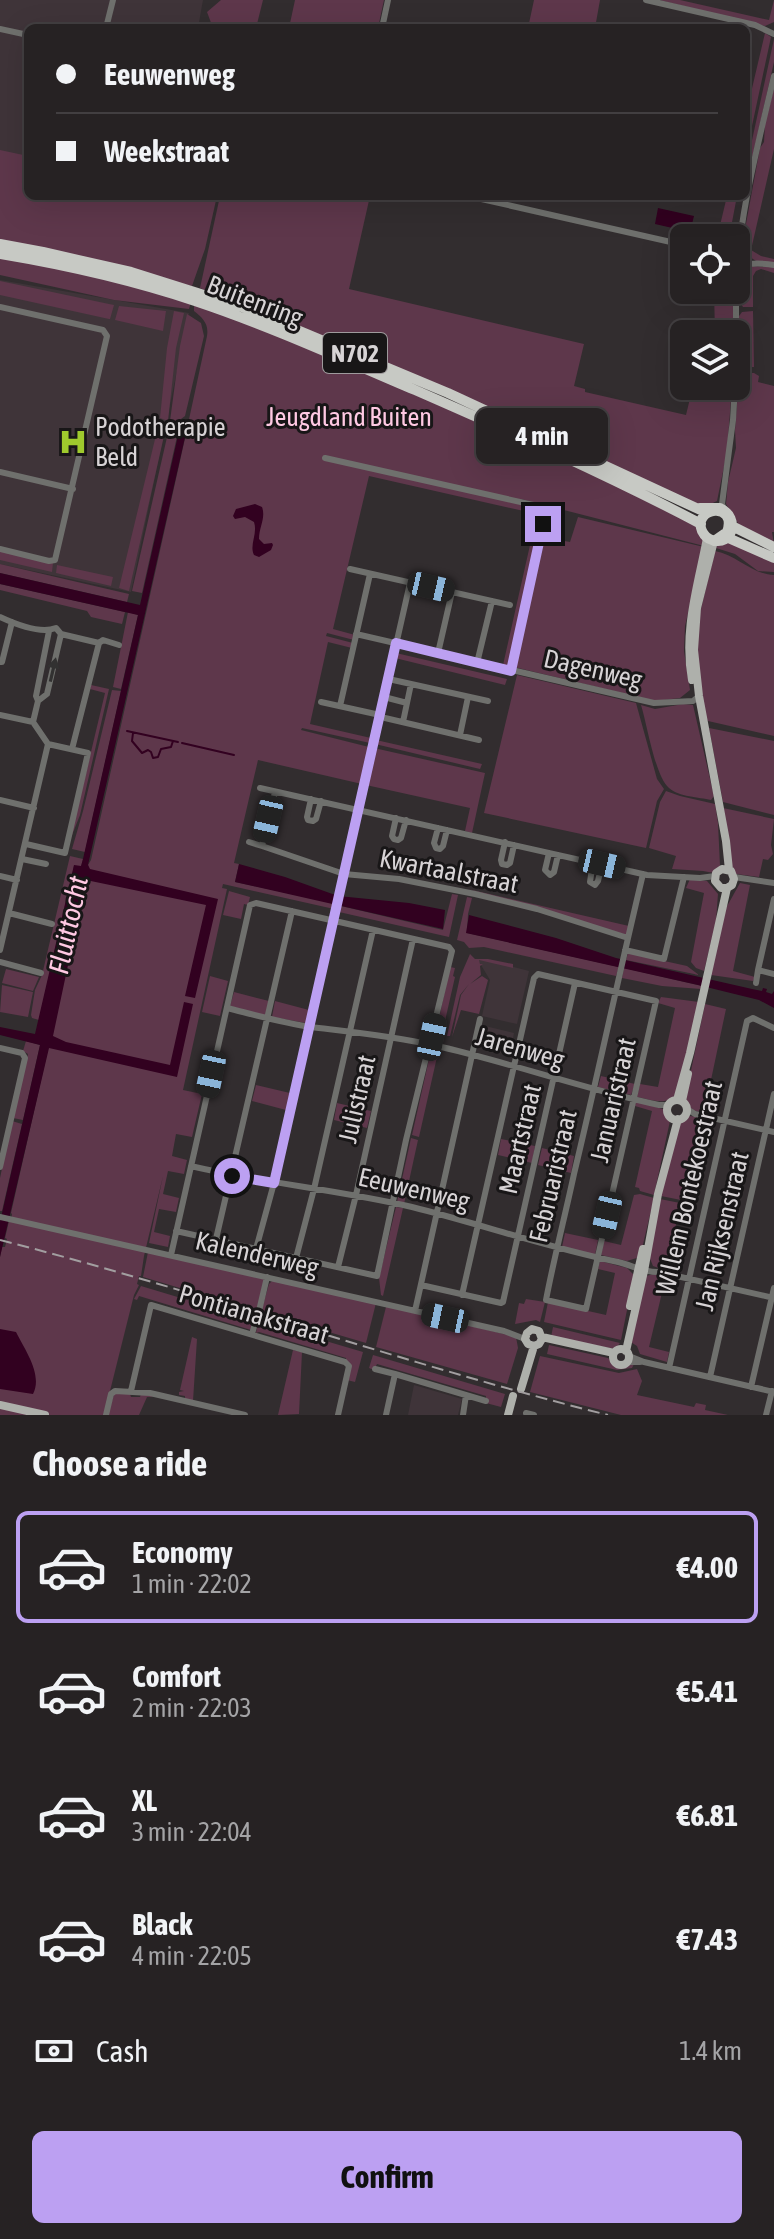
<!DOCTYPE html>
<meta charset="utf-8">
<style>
body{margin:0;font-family:"Asap Condensed",sans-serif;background:#322f30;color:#f1f3f6;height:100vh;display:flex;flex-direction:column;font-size:30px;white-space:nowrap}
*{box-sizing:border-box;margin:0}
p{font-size:26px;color:#a4a4a6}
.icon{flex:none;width:44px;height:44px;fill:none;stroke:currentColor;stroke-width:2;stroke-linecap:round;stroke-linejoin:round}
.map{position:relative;height:1415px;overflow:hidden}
.details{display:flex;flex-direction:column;background:#262223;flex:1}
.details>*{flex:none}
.top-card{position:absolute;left:24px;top:24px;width:726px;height:176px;border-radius:12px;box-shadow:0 8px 32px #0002,0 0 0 2px #423f41;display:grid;align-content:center;height:176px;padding:0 32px;background:#262223}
.tools{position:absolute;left:670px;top:224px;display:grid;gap:16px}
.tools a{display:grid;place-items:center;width:80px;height:80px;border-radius:12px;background:#262223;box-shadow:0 8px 32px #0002,0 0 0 2px #423f41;font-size:40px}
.end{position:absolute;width:36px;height:36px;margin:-18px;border:10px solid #bca0f2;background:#111;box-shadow:0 0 0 4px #111}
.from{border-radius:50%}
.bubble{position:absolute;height:56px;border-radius:12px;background:#262223;box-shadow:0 8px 32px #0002,0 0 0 2px #423f41;font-size:26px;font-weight:700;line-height:56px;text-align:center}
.car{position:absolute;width:24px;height:48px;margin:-24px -12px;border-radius:10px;box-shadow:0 0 6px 2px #0007;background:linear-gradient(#222 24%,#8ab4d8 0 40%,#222 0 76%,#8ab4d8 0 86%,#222 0)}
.top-card b{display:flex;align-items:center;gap:28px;height:76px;font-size:30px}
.top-card b+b{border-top:2px solid #423f41}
.top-card i{width:20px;height:20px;background:#f1f3f6}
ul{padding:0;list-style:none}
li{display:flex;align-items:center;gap:24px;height:112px;margin:0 16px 12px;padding:0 16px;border:4px solid transparent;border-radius:12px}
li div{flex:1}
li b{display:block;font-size:30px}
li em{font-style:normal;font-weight:700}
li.active{border-color:#bca0f2}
li>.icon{width:72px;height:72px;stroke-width:1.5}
h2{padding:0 32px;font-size:36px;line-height:96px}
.pay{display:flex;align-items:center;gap:20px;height:88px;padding:0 32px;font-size:30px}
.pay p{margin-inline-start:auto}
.cta{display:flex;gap:16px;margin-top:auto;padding:16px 32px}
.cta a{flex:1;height:92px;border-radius:12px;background:#bca0f2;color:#111;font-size:32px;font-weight:700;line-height:92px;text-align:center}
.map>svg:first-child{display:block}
.built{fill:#3f3439}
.green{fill:#5e374b}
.water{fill:#320120}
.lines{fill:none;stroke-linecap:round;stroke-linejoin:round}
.stream{stroke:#320120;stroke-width:2}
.minor{stroke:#6f706d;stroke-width:6}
.major{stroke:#aeb0ab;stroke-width:8}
.highway{stroke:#c7c9c4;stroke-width:10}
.rail{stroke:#a29ea0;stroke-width:2;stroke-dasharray:12 6;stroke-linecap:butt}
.oneway{fill:#323131}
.route{stroke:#bca0f2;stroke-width:10}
.labels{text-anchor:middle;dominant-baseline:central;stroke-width:6;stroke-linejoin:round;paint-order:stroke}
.shield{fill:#181617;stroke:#9e9a9c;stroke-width:2}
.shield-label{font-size:24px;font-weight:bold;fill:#d7d3d5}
.street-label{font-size:26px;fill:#d7d3d5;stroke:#181617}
.park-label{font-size:26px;fill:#ffc9e3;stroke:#181617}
.poi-label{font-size:26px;fill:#d7d3d5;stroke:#181617;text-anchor:start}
.water-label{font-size:28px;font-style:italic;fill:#ffc9e3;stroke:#181617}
</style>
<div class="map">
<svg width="774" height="1415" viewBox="0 0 774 1415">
<rect width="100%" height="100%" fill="#322d2f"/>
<path class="built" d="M0 0H203L198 28H28V158L0 151Z
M0 280 189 313 131 592 0 564Z
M483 959 529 971 517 1024 482 1016 490 980 478 960Z
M481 1025 514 1033 510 1055 476 1046Z
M414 1385 462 1399 458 1415H408Z"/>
<path class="green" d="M221 0H263L256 28H213L207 12Z
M295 0H384L378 28H289Z
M534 0H600L595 28H528Z
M659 0H680L769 20 774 0V22L765 26Z
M765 33 771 37 746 154V114Z
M774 39V62L746 185V168Z
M774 88V149L751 250 761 256 774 259V263L756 261 741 251 760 148 764 142 765 124Z
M0 150 28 156V196H217L205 249 192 286 0 240Z
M220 196H370L349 289 584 344 574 386 585 389V392L686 415 693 386H732L727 452 717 501 704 507 200 288Z
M727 196H737L729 238H717Z
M0 256 54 266 191 302 189 309 114 300 0 275Z
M745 266 774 267V273L761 269 756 271 753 276V307H743L739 301 740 273 741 269Z
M0 281 109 304 114 305 110 319H109L0 295Z
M714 290H733V334H715Z
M194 304 234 317 422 396 692 520 704 539V546L521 499 544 511 510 667 503 665 537 514 369 476 333 629 355 635 354 640 327 633 326 636 353 643 352 648 328 642 310 724 371 738 370 743 302 728 301 730 369 747 362 784 258 760 234 863 239 864 235 882 335 903 334 909 223 884 222 888 227 889 183 1090 202 1094 192 1137 176 1134 172 1156 187 1160 184 1174 168 1171 163 1194 179 1198 176 1212 159 1209 154 1232 170 1236 168 1247 149 1243 163 1176 144 1256 141 1276H139L137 1284 139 1285 134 1295 104 1415H0V1257L2 1247H5L7 1239 5 1238 9 1221H11L12 1214 11 1213 89 868 88 865 91 860 186 434 178 432 142 593 132 591 170 424 187 427 180 424 185 420 188 424 207 336C209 324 203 318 194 311Z
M119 306 166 311 163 331 115 320Z
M174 311 184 313 176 348 168 421 160 418 167 348Z
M753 311 754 367H743L739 363V316L742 312Z
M187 314 201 323 204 336 185 416 177 422 170 421 180 346Z
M743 373H754L759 376 758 382 774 386V532H772L774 544 739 525 726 504 728 482 736 448 735 430 739 378Z
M162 427H166L129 591 119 588 157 431Z
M578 517 704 547 685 626 684 651 690 690 680 698 655 701 514 667 543 537 570 542Z
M728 540 774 562V572L758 571 735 554 716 548 717 545Z
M0 551 53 563 52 572 0 560Z
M715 551C737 555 751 574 774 575V736L708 721 705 717 698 672 697 625Z
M0 564 129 594 127 602 0 573Z
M57 565 113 577 111 586 56 573Z
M0 584 125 612 122 624 91 617 87 611 0 590Z
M128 612 138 615 121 689 113 687Z
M396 653 507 679 505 685 395 658Z
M517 675 636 703 657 779 664 789 657 801 646 848 484 813Z
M91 685 109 689 80 815 70 840 105 693 90 689Z
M112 690 121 691 85 852 72 849 83 811Z
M683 704 693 705 714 796 711 800C699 797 679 797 669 788 655 776 647 724 641 705L655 709Z
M709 728 774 741V815L723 802Z
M376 740 482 764 480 769 375 744Z
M374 748 485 773 472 833 465 831 470 808 366 785Z
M666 791 680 796 715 804 718 823 720 866 714 873 703 871 672 869 676 856 649 848 660 802Z
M723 808 774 819 771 845 773 854 768 860 763 859 759 877 736 874 731 864Z
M70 856 83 859 81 867 74 866 39 1020 32 1018 31 1015 35 990 42 975Z
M690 879 707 881 718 894 716 921 704 971 696 968 691 962 704 893 686 888Z
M740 883 750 885 733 971 755 977 753 981 711 975 726 908Z
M468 889 629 926 627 935Z
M229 891 250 897 248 905 244 904 241 919 223 915Z
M452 894 458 895 449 937 339 912 341 906 443 930Z
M467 897 472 898 468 914 467 933 619 967 616 976 484 947 469 948 464 942 457 940Z
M628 953 687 966 699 975 626 960Z
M470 954 475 959H488L513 964V968L479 960 480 964H483L480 966 481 975 470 984 482 976 488 980 479 1014 461 1010 452 1037 461 995 469 984 460 995 450 1036H447L460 977Z
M450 967 455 968 453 976 455 977 440 1043 434 1042Z
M624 968 702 986 701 989 662 986 622 978Z
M6 969 39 977 33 991 2 983Z
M210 976 228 981 220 1016 202 1012Z
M2 985 33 992 28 1017 0 1012Z
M234 992 269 1001 265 1016 230 1006Z
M661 997 699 1002 678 1092C667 1107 653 1100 637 1097L640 1084 658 1087 675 1008 658 1003Z
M275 1001 309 1010 306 1023 272 1017Z
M705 1004 726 1009 704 1113 692 1110 685 1099Z
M26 1041 40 1045 23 1120 13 1118 28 1054 23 1051Z
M432 1046 439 1048 419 1137 412 1135Z
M601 1076 635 1084 631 1095 598 1087Z
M256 1085 290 1093 286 1110 252 1101Z
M636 1101 663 1109 670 1121 654 1195 640 1191 639 1188 635 1187 652 1111 635 1106Z
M337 1103 371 1111 367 1128 334 1120Z
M689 1116 701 1117 681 1200 661 1196 680 1121Z
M12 1121 22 1124 2 1211H0V1178Z
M411 1138 418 1140 404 1204 397 1202Z
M501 1139 535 1146 532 1163 498 1155Z
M542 1148 574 1156 571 1173 538 1165Z
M640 1194 654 1198 640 1257 627 1261 601 1255 604 1241 621 1245 634 1195Z
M660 1199 680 1203 667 1271 653 1266 649 1256Z
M396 1207 403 1208 383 1296 381 1295 379 1278Z
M565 1233 598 1240 595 1255 562 1247Z
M148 1252 264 1279 257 1311 143 1277Z
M600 1261 627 1268 634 1275 621 1340 544 1322 548 1302 606 1315 615 1273 598 1269Z
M654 1274 666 1276 649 1347 669 1352 667 1362 640 1354 637 1346 629 1341 646 1276Z
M273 1280 376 1303 366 1343 261 1312 269 1284Z
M141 1286 254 1320 251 1330 139 1296 137 1300 134 1299Z
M526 1299 545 1302 540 1322 536 1320 515 1324 519 1303 524 1304Z
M390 1306 516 1337 518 1348 507 1384 376 1347 386 1307Z
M258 1321 363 1352 355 1382 347 1380 346 1358 259 1332 256 1333Z
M553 1327 620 1343 615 1349 551 1337Z
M192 1337 197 1339 193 1401 185 1399V1396L179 1395V1392L184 1391 180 1390Z
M549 1345 608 1358 618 1367 634 1364 632 1368 617 1370 547 1354Z
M293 1350 302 1352 299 1414 278 1415Z
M373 1355 505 1394 501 1407 486 1403V1396L377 1364 374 1370 369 1368Z
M540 1356 619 1373 637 1369 642 1381 637 1395 694 1407 696 1403 706 1405 705 1410 728 1415H621L530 1392Z
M114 1394H130L131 1397H140L141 1394 155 1397H147L139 1415H108Z"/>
<path class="water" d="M658 208 694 216 690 232 655 224Z
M179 431 186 433 88 865 90 869 218 899 195 998 185 996 206 905 86 880 53 1036 66 1042 170 1065 184 1002 193 1004 177 1077 49 1048 0 1257V1222L40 1045 0 1035V1027L35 1034 74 865 81 866 83 859 138 615 0 584V573L140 605Z
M255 504 262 507C266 518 259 527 259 539L264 544 272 543 273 545 271 550 259 557 254 555C249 545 258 534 254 522L245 517 235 519 233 516 236 509Z
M239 864 285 877 338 896 409 903 445 910 443 929 235 882Z
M469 915 556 938 616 958 752 989 762 991 763 988 767 989 766 992 772 994 774 991V1008L759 1000 698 985 466 933Z
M0 1329 16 1332C25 1350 43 1375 33 1394L0 1389Z"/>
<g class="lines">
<path class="stream" d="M127 731 178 742
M133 733 132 741 142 753 148 750 151 752 153 758 158 757 161 749 171 747 173 741
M182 743 234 755"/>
<path class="minor" d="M646 0 755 25 774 34
M106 28 113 0
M382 28 388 0
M0 29 28 35
M468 196 684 245
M736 263C749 265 761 262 774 265
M736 285C739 214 758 145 774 76
M0 307 103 330 107 336 55 560 49 561 0 549
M736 334V290
M325 458 547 508 511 671
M0 472 73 489
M724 509 722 504 733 420 735 386
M350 569 510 605
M0 617C15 624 41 634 56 628L61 634 99 643 103 640 119 645
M356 634 654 703 693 701 699 696
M438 653 452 592
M0 662H2L12 622
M477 663 492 601
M393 680 488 701
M384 697 407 703
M38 701 47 694 61 634
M321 702 380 715
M340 706 370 574
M0 715 33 722 48 744 0 950
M385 718 479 740
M33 722 38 701 36 696 49 631
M403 722 411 684
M460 735 468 697
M72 749 99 643
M260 788 647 875 700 878 715 876
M275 792 262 846 344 874 399 879 475 894 537 909 628 938
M311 799 307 817 308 820 313 821 316 819 321 801
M0 800 34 808
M396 818 392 836 394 839 398 840 401 838 406 820
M438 828 434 843 436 848 440 849 443 846 447 830
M249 842 262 846
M505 842 501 860 502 864 507 865 510 863 514 845
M26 844 65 853 88 753 48 744
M549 853 545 870 550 875 554 872 558 855
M22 859 46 864
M593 862 590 882 595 885 598 881 602 864
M0 876 17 880
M734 877 774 883
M774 899 758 970 774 974
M9 913 52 924
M625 950 664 959 684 877
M0 962 41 973
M756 983 758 970
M227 1008C255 1015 283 1023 311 1027 352 1032 392 1036 433 1045 509 1062 583 1089 659 1105H668
M0 1048 22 1053 25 1058 0 1167
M687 1109 695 1114 774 1132
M191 1166C264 1183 339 1190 412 1207 481 1224 548 1248 618 1262 632 1265 644 1273 659 1272L774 1298
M0 1217 504 1331 525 1339
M216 1239 292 911
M256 1249 274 1183 410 583
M171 1255 250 905 256 903 449 947 452 951 406 1140 377 1276 176 1231
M296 1258 314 1189 373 930
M338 1267 356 1195 413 939
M421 1285 501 1303 503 1302 575 983
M462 1295 534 978 538 974C577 983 617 992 656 1001L586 1309 546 1300C554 1258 565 1216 574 1174 598 1074 619 974 643 874
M259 1311 267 1277
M415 1311 480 1019
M252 1334 256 1320
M629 1356 644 1362 774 1392
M627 1362H640
M669 1368 747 1021 753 1018 774 1028
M375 1369 395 1374
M710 1377 774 1094
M751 1387 774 1288
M131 1391 151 1305 345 1362 349 1366 338 1415
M526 1413 534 1415
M106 1415 111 1394 115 1391 150 1393 245 1415
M386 1415 395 1374 486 1401
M463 1415 466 1395
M766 1415 772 1391"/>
<path class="major" d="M714 541 697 608 694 650 699 696 726 841 729 870
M692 680C683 630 698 586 707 538
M677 1100 690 1053 727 888 732 885 734 879 731 871 722 869 716 873 715 881 721 888H727
M667 1110a10 10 0 1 1 20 0a10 10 0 1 1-20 0Z
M682 1101 688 1074
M630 1306 643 1249
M542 1337 614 1353
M613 1357a8 8 0 1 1 16 0a8 8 0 1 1-16 0Z
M626 1351 644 1271 658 1194 678 1119
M521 1389 534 1346 539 1344 542 1339 539 1331 532 1329 527 1333 525 1339 528 1344 534 1346
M0 1405 45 1415
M508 1415 513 1396"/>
<path class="highway" d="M0 244 43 252 131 272 242 307 448 393 707 513
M0 254C66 265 132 280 195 301 270 326 342 359 415 390 511 432 608 475 701 524
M700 508H720C741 518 732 547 712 540 708 539 704 535 702 531 692 507 738 501 727 532L714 541
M730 525 774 547
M726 537 774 558"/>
<path class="rail" d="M0 1240C204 1292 403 1364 608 1415"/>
</g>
<defs><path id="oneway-solid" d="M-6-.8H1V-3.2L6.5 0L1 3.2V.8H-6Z" transform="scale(2)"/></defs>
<use class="oneway" href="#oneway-solid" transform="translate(53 670) rotate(-77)"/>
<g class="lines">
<path class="route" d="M232 1176 274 1183 396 643 511 671 543 524"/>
</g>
<defs>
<symbol id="hospital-bare" viewBox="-9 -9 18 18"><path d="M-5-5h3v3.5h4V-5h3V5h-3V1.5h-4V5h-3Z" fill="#9fca2d" stroke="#181617" stroke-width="2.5" paint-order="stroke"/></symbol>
</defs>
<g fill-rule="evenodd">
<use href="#hospital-bare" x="53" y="422" width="40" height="40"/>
</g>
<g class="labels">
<rect class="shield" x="323" y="333" width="64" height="40" rx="6"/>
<g class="shield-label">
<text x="355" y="353">N702</text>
</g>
<g class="street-label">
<text transform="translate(255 301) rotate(21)">Buitenring</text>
<text transform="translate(593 669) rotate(13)">Dagenweg</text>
<text transform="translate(449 871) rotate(11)">Kwartaalstraat</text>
<text transform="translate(520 1048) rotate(16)">Jarenweg</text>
<text transform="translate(357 1099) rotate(-77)">Julistraat</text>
<text transform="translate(613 1100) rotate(-77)">Januaristraat</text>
<text transform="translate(520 1139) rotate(-77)">Maartstraat</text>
<text transform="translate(553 1176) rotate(-77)">Februaristraat</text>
<text transform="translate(689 1188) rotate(-77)">Willem Bontekoestraat</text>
<text transform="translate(414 1189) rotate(13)">Eeuwenweg</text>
<text transform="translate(722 1231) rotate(-77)">Jan Rijksenstraat</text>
<text transform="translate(257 1254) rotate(13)">Kalenderweg</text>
<text transform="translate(254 1314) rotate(16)">Pontianakstraat</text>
</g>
<g class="park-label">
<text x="349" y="417">Jeugdland Buiten</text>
</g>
<g class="poi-label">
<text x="95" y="427">Podotherapie<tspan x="95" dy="30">Beld</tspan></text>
</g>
<g class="water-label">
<text transform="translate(68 925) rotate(-78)">Fluittocht</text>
</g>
</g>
</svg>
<div class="tools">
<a><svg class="icon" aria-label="locate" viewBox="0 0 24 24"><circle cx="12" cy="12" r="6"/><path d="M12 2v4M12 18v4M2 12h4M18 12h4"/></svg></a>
<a><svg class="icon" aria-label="layers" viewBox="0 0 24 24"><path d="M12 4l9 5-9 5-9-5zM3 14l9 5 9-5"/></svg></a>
</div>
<i class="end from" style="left:232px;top:1176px"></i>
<i class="end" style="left:543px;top:524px"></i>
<div class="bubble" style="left:476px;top:408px;width:132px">4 min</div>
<i class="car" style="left:431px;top:587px;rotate:103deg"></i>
<i class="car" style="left:268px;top:819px;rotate:193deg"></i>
<i class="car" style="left:602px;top:864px;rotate:103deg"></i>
<i class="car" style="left:432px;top:1037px;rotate:12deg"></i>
<i class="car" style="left:211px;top:1074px;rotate:192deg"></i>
<i class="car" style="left:607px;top:1215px;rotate:193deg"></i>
<i class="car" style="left:445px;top:1318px;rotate:282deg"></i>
<div class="top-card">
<b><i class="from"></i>Eeuwenweg</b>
<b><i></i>Weekstraat</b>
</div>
</div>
<section class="details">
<h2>Choose a ride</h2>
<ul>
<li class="active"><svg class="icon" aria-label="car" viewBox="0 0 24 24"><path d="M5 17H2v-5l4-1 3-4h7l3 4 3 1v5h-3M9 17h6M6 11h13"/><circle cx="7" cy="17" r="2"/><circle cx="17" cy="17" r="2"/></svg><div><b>Economy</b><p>1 min · 22:02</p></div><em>€4.00</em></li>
<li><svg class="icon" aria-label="car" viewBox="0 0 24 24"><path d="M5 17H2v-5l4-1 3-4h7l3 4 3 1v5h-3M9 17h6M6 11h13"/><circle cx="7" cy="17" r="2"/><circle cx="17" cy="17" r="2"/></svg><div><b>Comfort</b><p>2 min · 22:03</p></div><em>€5.41</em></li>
<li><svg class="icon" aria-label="car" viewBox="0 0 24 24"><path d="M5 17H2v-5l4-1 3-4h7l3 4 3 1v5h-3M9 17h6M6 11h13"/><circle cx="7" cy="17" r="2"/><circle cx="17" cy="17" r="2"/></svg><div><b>XL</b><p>3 min · 22:04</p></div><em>€6.81</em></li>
<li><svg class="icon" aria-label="car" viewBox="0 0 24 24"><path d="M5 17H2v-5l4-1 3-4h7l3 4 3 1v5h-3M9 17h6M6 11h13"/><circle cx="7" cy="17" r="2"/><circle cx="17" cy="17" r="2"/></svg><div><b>Black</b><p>4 min · 22:05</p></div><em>€7.43</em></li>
</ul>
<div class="pay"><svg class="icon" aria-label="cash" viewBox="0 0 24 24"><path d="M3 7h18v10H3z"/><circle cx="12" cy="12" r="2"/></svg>Cash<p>1.4 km</p></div>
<div class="cta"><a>Confirm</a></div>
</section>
